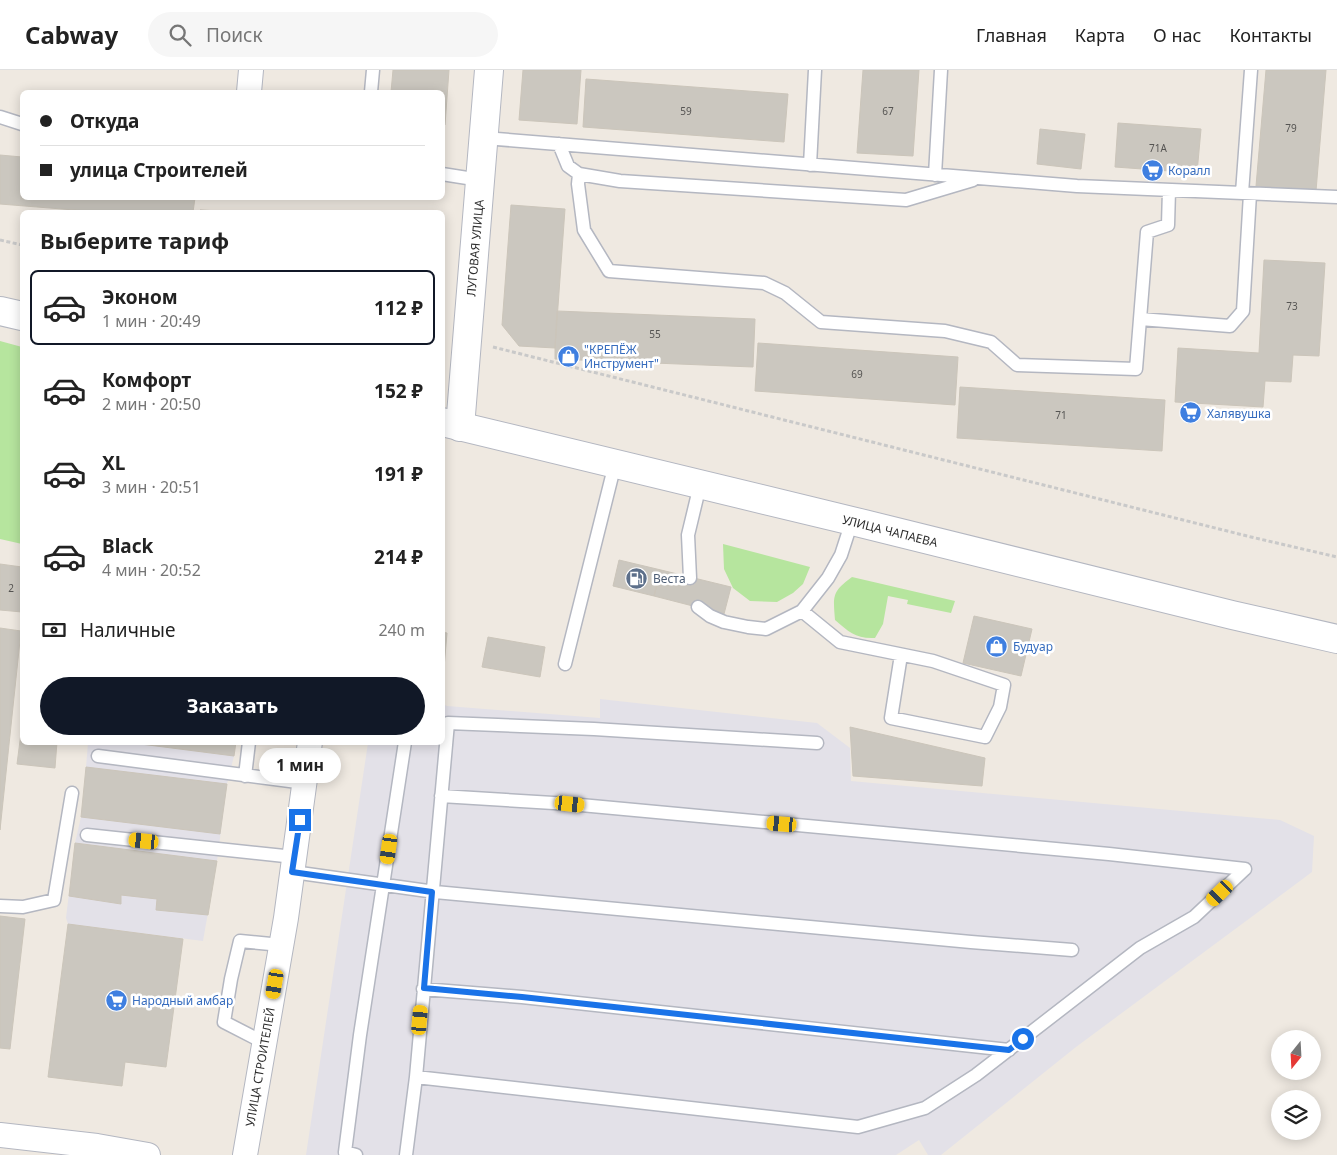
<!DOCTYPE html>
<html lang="ru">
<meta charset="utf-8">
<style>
body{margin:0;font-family:"Noto Sans",sans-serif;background:#f6f6f6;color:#222;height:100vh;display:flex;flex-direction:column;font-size:19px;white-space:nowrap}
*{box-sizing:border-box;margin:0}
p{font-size:16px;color:#767676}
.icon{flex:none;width:28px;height:28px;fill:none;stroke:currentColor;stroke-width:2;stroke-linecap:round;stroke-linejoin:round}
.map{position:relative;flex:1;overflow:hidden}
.sheet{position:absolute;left:20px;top:140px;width:425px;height:535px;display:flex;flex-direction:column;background:#fff;border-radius:8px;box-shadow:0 2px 12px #0003}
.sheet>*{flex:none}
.guide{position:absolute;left:20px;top:20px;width:425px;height:110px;border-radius:8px;box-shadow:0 2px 12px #0003;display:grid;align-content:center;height:110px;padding:0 20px;background:#fff}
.needle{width:32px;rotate:198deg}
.controls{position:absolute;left:1271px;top:960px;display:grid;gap:10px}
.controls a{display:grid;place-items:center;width:50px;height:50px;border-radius:50%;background:#fff;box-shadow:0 2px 12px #0003;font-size:25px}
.end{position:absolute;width:22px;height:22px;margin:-11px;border:6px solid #1a73e8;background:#fff;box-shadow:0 0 0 2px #fff}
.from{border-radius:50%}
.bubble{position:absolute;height:35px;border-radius:18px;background:#fff;box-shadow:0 2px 12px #0003;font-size:16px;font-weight:700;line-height:35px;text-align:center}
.car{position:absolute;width:15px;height:30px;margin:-15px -8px;border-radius:6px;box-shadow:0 0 4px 1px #0007;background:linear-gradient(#f5c518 24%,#345 0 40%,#f5c518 0 76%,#345 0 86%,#f5c518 0)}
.guide b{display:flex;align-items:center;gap:18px;height:48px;font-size:19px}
.guide b+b{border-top:1px solid #e0e0e0}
.guide i{width:12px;height:12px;background:#222}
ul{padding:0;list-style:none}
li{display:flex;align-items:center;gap:15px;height:75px;margin:0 10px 8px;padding:0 10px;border:2px solid transparent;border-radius:8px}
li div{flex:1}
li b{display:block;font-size:19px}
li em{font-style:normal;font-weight:700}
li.current{border-color:#111827}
li>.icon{width:45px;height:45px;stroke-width:1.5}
h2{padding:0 20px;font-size:22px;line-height:60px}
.pay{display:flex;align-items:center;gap:12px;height:55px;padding:0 20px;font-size:19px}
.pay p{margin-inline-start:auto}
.primary-button{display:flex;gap:10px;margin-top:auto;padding:10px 20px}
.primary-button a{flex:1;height:58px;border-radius:30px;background:#111827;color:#fff;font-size:20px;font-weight:700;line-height:58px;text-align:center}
header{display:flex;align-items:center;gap:30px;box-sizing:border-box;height:70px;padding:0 25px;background:#fff;border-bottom:1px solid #e0e0e0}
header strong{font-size:24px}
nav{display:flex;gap:28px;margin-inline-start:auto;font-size:18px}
.search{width:350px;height:45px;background:#f6f6f6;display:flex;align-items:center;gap:12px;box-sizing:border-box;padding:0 18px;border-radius:28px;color:#767676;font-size:19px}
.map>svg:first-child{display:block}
.industrial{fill:#e3e1e8}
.green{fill:#b6e59e}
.building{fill:#cbc7bf;stroke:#cbc5ba}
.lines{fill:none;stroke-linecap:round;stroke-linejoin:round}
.service-casing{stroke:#b4b7c1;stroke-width:15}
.minor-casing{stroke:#b4b7c1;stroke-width:26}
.tertiary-casing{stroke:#b4b7c1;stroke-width:30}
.secondary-casing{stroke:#b4b7c1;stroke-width:30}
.path{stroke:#c9c9c9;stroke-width:3;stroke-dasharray:4 2.5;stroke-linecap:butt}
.service{stroke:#fff;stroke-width:12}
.minor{stroke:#fff;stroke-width:24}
.tertiary{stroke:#fff;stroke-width:28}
.secondary{stroke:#fff;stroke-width:28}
.route{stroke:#1a73e8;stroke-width:6}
.labels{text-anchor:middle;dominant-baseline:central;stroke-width:5;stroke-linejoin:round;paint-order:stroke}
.number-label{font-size:10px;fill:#555452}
.shop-label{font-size:12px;fill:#366cbe;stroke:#fff;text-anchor:start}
.street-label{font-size:12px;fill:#2e2e2e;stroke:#fff}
.service-label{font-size:12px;fill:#4e5e75;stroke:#fff;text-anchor:start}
</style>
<header>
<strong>Cabway</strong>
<div class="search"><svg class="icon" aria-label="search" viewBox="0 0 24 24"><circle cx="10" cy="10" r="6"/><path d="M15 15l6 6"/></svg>Поиск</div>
<nav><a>Главная</a><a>Карта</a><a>О нас</a><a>Контакты</a></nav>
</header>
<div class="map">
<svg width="1337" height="1085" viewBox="0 0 1337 1085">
<rect width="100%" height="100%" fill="#efe9e1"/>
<path class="industrial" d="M600 629 817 653 850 678 851 711 1280 750 1314 766 1312 802 1076 977 941 1085H928L919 1070 896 1085H306L368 673 442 672 443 634 447 636 600 648Z
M88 673H236L234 686 227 714 217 791 203 871 68 854 66 848 75 773 81 747 86 697Z"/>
<path class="green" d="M0 271 22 277V474L0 469Z
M723 474 810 497 803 514 793 523 777 532 750 531 733 518 724 499Z
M852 507 955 531 951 543 907 534 908 530 888 526 883 554 875 568C856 569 849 562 835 550 833 525 832 522 852 507Z"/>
<path class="building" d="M393 0H449L445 55 442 54V22H391Z
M523 0H581L577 54 519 50Z
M863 0H919L913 86 857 83Z
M1266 0H1326L1316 121 1256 116Z
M586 9 788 24 784 72 583 57Z
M1118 53 1201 59 1197 103 1115 97Z
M1040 59 1085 64 1081 99 1037 94Z
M0 85 22 87V128H195L193 142H99L0 134Z
M511 135 565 139 555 278 519 276 502 255Z
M200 140 239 142H200Z
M1264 190 1325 193 1319 286 1293 285 1291 312 1265 311 1263 337 1175 332 1178 278 1259 283Z
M557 241 755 249 753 297 555 289V278Z
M758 273 958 287 955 335 755 321Z
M960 317 1165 330 1162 381 957 368Z
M619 490 661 500 654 526 613 516Z
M0 494 22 497V542L0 540Z
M661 500 731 517 724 544 654 526Z
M974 546 1032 559 1021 606 963 593Z
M0 558 21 561 0 760Z
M442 562 447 563 442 621Z
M488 567 545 577 540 607 482 597Z
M850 657 985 688 982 716 853 706Z
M21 663 22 664V672H57L55 698 17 694Z
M125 672H236L234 686Z
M86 697 227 714 220 764 81 747Z
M75 773 217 791 208 845 156 840 157 829 121 825V834L69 826Z
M0 846 25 849 10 979 0 978Z
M68 854 183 869 166 997 125 992 122 1016 48 1007Z"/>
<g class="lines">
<defs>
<path id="service" d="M371 22 373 0
M0 47 22 54
M484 68 1077 116 1337 127
M559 74 568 96 579 104 620 111 906 130 973 110
M810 95 815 0
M442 104 480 110
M579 104 578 114 584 160 609 201 764 213 785 223 821 252 945 261 991 272 1017 295 1136 299 1140 249 1230 256 1243 241 1250 124
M935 105 941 0
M1242 123 1251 0
M1140 249 1147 162 1168 155 1169 120
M690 508 688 465 700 415
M698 537 710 546 724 552 748 557 766 559 802 541 828 508 841 485 852 451
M802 541 840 572 933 591 1004 615 1000 637 985 667 891 648 901 585
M565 594 615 394
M98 686 305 713
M245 706 249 672
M441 726 570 734 1109 784 1245 799
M87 765 294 787
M293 802 435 822 971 872 1072 880
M0 836 23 837 54 830 72 723
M423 919 522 927 1009 980
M265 973 224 952 231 909 240 871 281 875
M416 1007 448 653 594 659 817 673
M356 1085 345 1082 360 965 405 672
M406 1085 416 1007 858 1057 925 1038 976 1005 1140 878 1194 847 1245 799"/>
<path id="minor" d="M249 22 251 0
M0 1065 97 1076 148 1085
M245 1085 286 848 310 672"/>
<path id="tertiary" d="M460 357 489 0"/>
<path id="secondary" d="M0 241 22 246
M442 352 852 451 1232 545 1337 569"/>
</defs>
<use href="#service" class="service-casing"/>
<use href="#minor" class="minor-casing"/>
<use href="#tertiary" class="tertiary-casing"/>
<use href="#secondary" class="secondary-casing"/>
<path class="path" d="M0 170 22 175
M493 277 1251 467 1337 487"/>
<use href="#service" class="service"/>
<use href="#minor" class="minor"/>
<use href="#tertiary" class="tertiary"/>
<use href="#secondary" class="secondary"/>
</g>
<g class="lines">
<path class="route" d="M300 750 292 802 432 822 424 918 522 927 1009 980 1023 969"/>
</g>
<defs>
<symbol id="supermarket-disc" viewBox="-11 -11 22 22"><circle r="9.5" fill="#3f7fe0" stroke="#fff"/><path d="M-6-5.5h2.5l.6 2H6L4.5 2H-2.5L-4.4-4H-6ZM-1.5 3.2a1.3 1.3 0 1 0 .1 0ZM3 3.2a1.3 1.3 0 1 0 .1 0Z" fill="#fff"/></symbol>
<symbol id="shop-disc" viewBox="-11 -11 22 22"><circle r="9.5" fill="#3f7fe0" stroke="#fff"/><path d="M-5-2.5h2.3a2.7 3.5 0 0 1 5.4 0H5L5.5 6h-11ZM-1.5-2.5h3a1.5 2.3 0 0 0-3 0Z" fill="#fff"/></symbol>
<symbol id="fuel-disc" viewBox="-11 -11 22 22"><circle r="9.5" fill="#5c6f8a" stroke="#fff"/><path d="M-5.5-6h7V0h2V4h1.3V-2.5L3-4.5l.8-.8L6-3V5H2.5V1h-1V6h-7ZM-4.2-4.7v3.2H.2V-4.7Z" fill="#fff"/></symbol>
</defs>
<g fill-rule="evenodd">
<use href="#supermarket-disc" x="1140" y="88" width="25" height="25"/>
<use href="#shop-disc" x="556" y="274" width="25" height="25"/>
<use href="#supermarket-disc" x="1178" y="330" width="25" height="25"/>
<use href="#fuel-disc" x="624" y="496" width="25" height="25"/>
<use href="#shop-disc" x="984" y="564" width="25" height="25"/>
<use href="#supermarket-disc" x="104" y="918" width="25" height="25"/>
</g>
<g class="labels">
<g class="number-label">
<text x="686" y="41">59</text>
<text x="888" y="41">67</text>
<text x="1291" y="58">79</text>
<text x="1158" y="78">71А</text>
<text x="1292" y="236">73</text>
<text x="655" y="264">55</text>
<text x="857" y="304">69</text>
<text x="1061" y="345">71</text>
<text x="11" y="518">2</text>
</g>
<g class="shop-label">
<text x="1168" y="100">Коралл</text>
<text x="584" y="279">"КРЕПЁЖ<tspan x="584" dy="14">Инструмент"</tspan></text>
<text x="1207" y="343">Халявушка</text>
<text x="1013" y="576">Будуар</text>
<text x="132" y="930">Народный амбар</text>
</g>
<g class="street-label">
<text transform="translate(475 178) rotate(-85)">ЛУГОВАЯ УЛИЦА</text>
<text transform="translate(890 461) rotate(14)">УЛИЦА ЧАПАЕВА</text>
<text transform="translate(260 997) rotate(-80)">УЛИЦА СТРОИТЕЛЕЙ</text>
</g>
<g class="service-label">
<text x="653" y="508">Веста</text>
</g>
</g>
</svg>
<div class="controls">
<a><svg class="needle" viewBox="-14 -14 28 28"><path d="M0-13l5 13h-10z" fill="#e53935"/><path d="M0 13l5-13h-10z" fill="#767676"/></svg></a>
<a><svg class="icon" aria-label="layers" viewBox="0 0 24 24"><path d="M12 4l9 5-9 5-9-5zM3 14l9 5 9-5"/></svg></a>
</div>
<i class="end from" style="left:1023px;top:969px"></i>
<i class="end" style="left:300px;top:750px"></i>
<div class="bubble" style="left:259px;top:678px;width:82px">1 мин</div>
<i class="car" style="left:570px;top:734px;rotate:96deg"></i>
<i class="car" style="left:782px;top:754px;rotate:275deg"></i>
<i class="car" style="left:144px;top:771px;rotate:276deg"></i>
<i class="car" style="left:389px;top:779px;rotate:188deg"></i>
<i class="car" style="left:1220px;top:823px;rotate:226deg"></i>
<i class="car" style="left:275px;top:914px;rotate:190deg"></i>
<i class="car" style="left:420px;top:950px;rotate:5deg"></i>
<div class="guide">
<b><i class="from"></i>Откуда</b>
<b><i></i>улица Строителей</b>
</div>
<section class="sheet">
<h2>Выберите тариф</h2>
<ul>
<li class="current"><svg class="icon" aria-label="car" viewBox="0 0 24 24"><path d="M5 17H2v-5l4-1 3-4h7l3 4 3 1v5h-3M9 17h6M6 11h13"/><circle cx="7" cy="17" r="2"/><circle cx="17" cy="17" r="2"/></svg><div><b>Эконом</b><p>1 мин · 20:49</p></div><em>112 ₽</em></li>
<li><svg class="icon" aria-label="car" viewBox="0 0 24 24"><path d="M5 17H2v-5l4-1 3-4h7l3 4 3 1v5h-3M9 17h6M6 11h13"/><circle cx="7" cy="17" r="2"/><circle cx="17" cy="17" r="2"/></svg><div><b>Комфорт</b><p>2 мин · 20:50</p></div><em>152 ₽</em></li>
<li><svg class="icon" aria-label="car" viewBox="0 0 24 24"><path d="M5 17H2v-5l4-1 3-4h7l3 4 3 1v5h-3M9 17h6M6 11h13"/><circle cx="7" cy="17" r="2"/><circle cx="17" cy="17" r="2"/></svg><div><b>XL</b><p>3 мин · 20:51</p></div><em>191 ₽</em></li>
<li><svg class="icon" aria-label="car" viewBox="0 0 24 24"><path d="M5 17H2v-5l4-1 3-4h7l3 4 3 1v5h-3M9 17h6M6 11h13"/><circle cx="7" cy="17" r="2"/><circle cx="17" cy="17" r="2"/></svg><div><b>Black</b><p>4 мин · 20:52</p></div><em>214 ₽</em></li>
</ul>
<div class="pay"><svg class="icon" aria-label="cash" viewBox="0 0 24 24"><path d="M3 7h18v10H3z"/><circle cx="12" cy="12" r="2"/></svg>Наличные<p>240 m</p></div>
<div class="primary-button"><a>Заказать</a></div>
</section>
</div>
